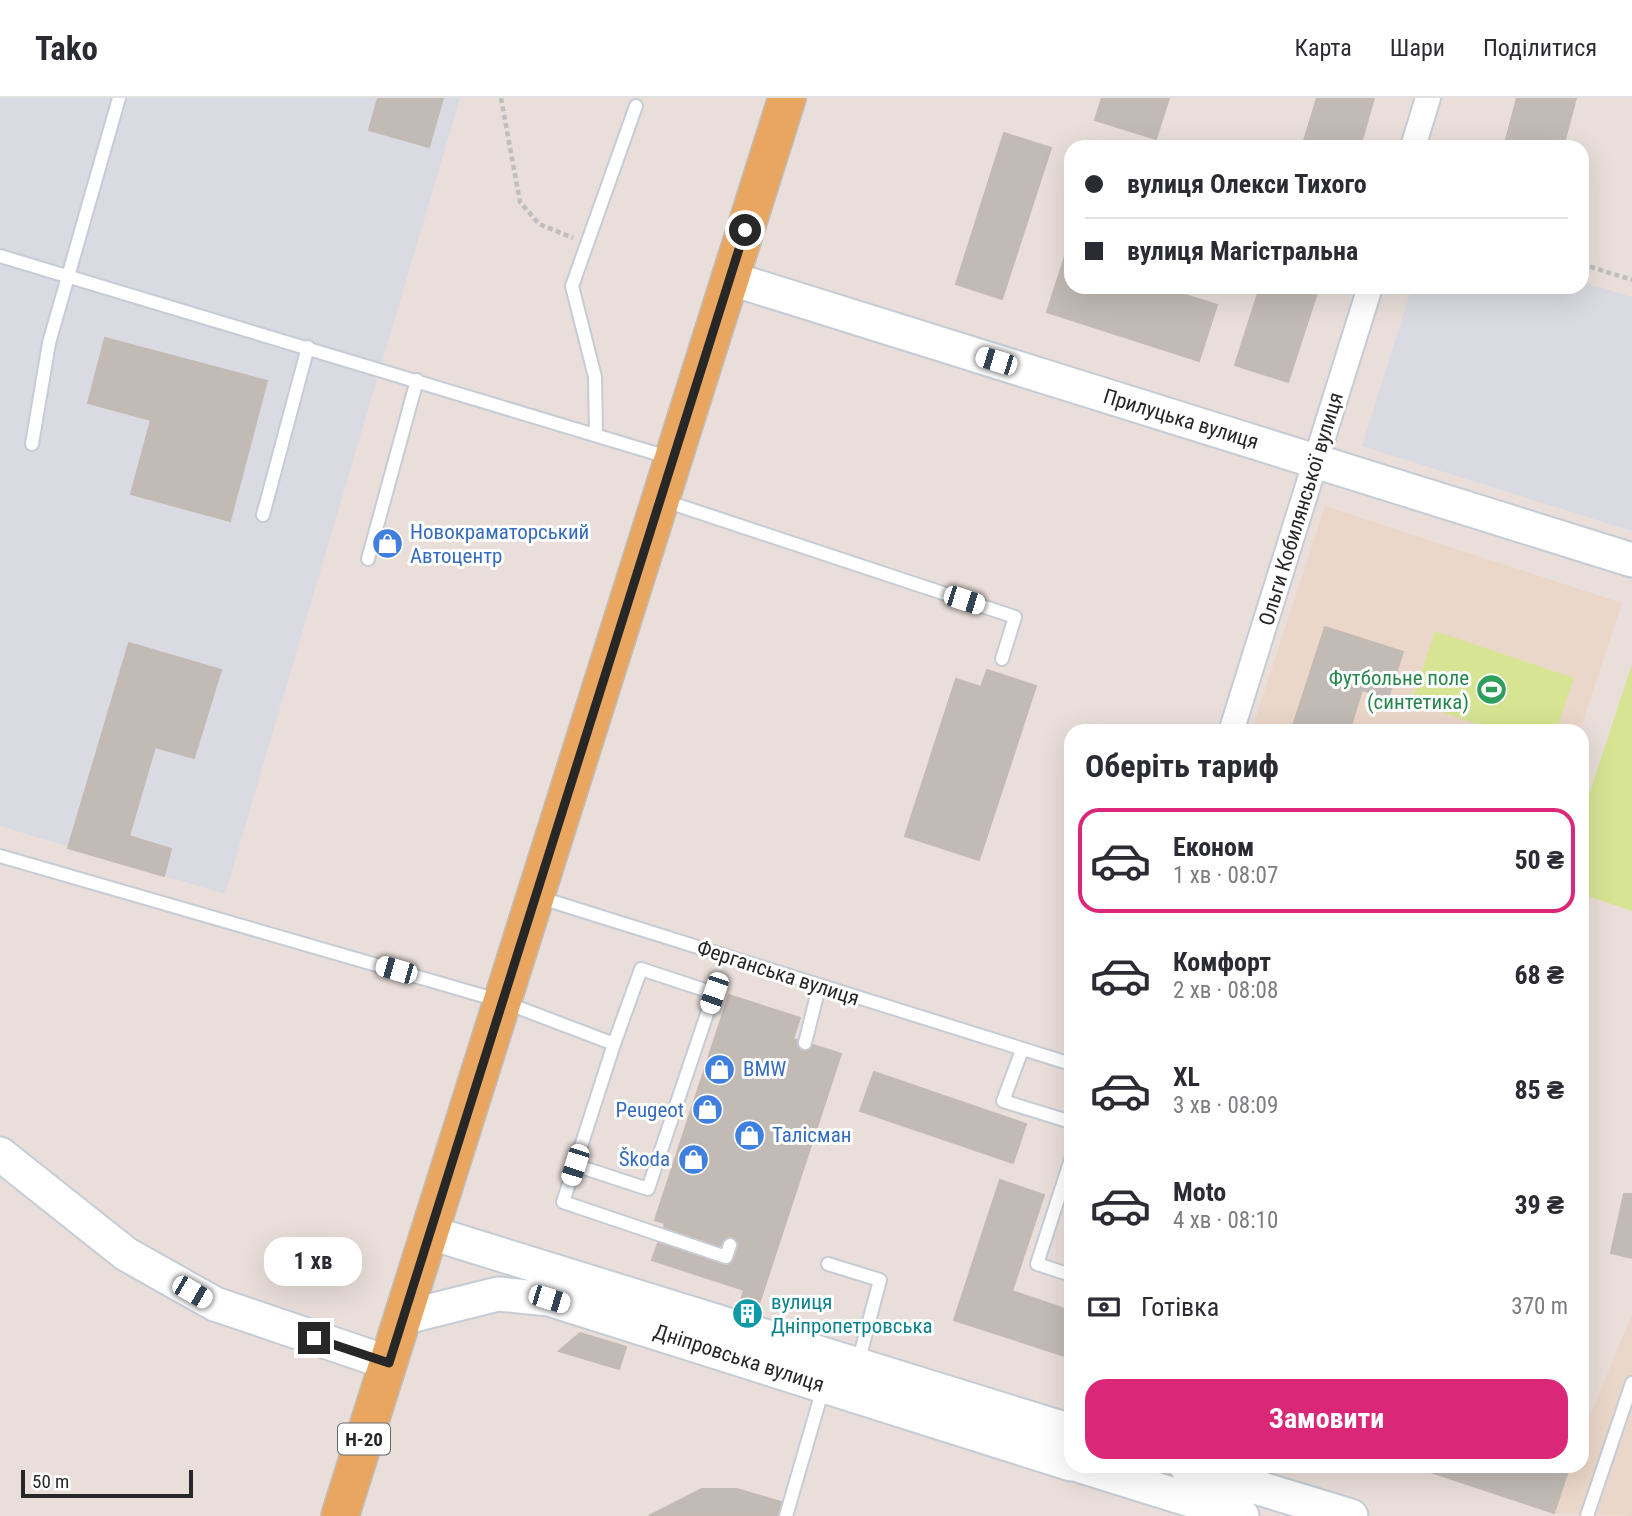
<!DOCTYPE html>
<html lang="uk">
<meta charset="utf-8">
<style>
body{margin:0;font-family:"Roboto Condensed",sans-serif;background:#f2f2f3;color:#2b2b33;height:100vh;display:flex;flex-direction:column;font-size:26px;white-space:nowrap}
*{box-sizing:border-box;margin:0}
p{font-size:23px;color:#7c7c81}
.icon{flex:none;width:38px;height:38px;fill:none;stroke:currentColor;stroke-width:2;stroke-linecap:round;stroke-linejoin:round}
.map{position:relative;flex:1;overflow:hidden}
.sheet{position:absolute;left:1064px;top:626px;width:525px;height:749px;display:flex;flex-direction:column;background:#fff;border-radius:21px;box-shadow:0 7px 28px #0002}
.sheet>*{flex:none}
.top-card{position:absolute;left:1064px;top:42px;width:525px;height:154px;border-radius:21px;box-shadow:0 7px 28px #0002;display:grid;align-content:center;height:154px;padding:0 21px;background:#fff}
.scale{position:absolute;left:21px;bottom:18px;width:172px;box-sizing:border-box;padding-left:7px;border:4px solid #272727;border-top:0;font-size:19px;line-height:24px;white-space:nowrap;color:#272727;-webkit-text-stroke:5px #fff;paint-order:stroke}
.end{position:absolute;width:32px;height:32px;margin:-16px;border:9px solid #272727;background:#fff;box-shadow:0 0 0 4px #fff}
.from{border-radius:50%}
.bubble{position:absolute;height:49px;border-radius:21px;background:#fff;box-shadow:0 7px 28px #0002;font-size:23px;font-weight:700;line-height:49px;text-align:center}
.car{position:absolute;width:21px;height:42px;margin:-21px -10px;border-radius:9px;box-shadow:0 0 5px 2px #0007;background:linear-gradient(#fff 24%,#345 0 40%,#fff 0 76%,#345 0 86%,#fff 0)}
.top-card b{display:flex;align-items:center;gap:24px;height:66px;font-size:26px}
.top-card b+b{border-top:2px solid #e1e1e2}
.top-card i{width:18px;height:18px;background:#2b2b33}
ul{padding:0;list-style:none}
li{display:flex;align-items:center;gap:21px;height:105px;margin:0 14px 10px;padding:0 7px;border:4px solid transparent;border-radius:21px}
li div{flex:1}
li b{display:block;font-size:26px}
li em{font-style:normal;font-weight:700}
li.active{border-color:#db2777}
li>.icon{width:63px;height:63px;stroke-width:1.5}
h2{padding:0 21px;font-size:32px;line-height:84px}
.pay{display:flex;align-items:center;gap:18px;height:77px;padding:0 21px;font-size:26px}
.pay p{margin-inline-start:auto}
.button{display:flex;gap:14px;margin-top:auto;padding:14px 21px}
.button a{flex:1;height:80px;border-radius:21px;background:#db2777;color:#fff;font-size:28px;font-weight:700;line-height:80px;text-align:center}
header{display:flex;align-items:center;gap:42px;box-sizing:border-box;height:98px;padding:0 35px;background:#fff;border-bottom:2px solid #e1e1e2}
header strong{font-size:33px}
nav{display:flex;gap:38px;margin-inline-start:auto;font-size:24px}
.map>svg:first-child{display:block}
.industrial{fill:#dadae2}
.education{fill:#ebd7c9}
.pitch{fill:#d7e494}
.building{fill:#c2bab5;stroke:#c4bab4;stroke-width:2}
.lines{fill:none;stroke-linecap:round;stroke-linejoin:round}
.lane-casing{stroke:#c5ccd5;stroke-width:16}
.street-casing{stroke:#c5ccd5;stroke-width:28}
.secondary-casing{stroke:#c5ccd5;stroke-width:37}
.primary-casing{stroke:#bebebe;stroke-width:40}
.path{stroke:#bebebe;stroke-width:4.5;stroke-dasharray:5 3.5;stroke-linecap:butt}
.lane{stroke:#fff;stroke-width:12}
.street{stroke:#fff;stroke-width:24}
.secondary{stroke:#fff;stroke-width:33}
.primary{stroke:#e8a660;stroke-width:37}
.route{stroke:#272727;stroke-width:9}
.labels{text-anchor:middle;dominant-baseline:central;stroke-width:6;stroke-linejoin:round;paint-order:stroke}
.shield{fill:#fff;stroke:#686868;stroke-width:2}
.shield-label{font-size:19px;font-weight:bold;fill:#272727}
.street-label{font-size:21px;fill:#272727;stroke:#fff}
.shop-label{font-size:21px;fill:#366cbe;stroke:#fff;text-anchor:start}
.leisure-label{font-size:21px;fill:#27864d;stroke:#fff;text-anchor:end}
.culture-label{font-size:21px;fill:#0d838f;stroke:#fff;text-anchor:start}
</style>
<header>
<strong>Tako</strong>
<nav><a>Карта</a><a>Шари</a><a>Поділитися</a></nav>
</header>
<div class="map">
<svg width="1632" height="1418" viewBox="0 0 1632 1418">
<rect width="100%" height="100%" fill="#e9ded9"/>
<path class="industrial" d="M0 0H460L225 796 0 728Z
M1582 184 1632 199V433L1362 348 1412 189H1582Z"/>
<path class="education" d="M1325 408 1622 505 1580 633 1251 634Z
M1632 1216V1418L1554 1415 1570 1369 1582 1368V1337Z"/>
<path class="pitch" d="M1435 533 1574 580 1556 633H1498L1411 604Z
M1632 566V813L1582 796V718Z"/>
<path class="building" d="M378 0H443L429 49 369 32Z
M1102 0H1169L1156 41 1095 22Z
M1317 0H1374L1360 49H1302Z
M1517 0H1576L1563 49H1504Z
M1004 35 1051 50 1002 201 956 186Z
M1067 152H1071V189H1160L1217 207 1199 263 1047 214Z
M1260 189H1319L1288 284 1235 267Z
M105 240 267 283 230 423 131 396 151 322 88 305Z
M1325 529 1403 554 1388 600 1362 592 1349 634H1291Z
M129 545 221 572 194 660 155 649 129 738 171 751 164 778 68 750Z
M987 572 1036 588 979 762 905 738 956 581 981 589Z
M729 897 800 920 793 941 797 942V948L802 953H808L813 947 841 956 756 1215 739 1210 744 1192 652 1162 658 1145 727 1168 734 1162 738 1150 733 1139 725 1140 720 1148 664 1129 665 1125 655 1122Z
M874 974 1026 1026 1013 1065 860 1013Z
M1000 1082 1044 1097 1012 1193 1071 1213V1260L954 1222Z
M1624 1096H1632V1160L1611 1155Z
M580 1235 626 1249 619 1271 559 1253Z
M1426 1368H1558L1568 1373 1554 1415 1425 1372Z
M702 1391H737L781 1404 777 1418H649Z"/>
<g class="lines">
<defs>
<path id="lane" d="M0 158 671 360
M596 336 595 279 572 188 636 8
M32 346 49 245 119 0
M662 402 1015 519 1002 561
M263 417 308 249
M368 461 417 282
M0 758 501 903 614 946 563 1104 726 1159 730 1147
M538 799 1071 966
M805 945 819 889
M1022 952 1003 1003 1071 1024
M1071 1061 1037 1166 1071 1177
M575 1067 648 1091 714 895 641 871 614 946
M828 1166 880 1182 858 1265
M786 1418 824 1287
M1587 1418 1632 1285"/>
<path id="street" d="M1413 49 1428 0
M1231 634 1370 189"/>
<path id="secondary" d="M729 180 1632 462
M0 1056 126 1156 215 1206 389 1265
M428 1134 1071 1333
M402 1220 498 1196 549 1201 1071 1366
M1081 1368 1242 1418
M1186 1368 1351 1418"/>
<path id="primary" d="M340 1418 787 0"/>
</defs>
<use href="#lane" class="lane-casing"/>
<use href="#street" class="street-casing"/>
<use href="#secondary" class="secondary-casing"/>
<use href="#primary" class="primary-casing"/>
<path class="path" d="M501 0 520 104 539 126 573 140
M1582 166 1632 182"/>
<use href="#lane" class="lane"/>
<use href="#street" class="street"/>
<use href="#secondary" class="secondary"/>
<use href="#primary" class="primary"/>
</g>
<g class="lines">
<path class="route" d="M314 1240 389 1265 745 132"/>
</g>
<defs>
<symbol id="shop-disc" viewBox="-11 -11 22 22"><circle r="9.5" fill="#3f7fe0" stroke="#fff"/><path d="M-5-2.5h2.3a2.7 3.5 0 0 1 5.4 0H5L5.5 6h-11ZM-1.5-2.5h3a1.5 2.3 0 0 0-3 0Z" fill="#fff"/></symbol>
<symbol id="stadium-disc" viewBox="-11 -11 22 22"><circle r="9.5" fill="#2e9e5b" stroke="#fff"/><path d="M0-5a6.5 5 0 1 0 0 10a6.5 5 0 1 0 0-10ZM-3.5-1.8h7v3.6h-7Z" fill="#fff"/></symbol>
<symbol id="building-disc" viewBox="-11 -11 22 22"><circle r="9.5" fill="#0f9aa8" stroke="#fff"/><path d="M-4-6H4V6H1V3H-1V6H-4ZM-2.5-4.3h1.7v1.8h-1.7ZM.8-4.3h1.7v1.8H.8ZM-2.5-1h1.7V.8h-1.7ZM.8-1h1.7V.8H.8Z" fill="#fff"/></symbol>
</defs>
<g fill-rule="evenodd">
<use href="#shop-disc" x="370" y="428" width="35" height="35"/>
<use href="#stadium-disc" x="1474" y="574" width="35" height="35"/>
<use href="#shop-disc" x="702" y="954" width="35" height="35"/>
<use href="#shop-disc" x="690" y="994" width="35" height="35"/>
<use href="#shop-disc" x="732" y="1020" width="35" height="35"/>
<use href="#shop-disc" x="676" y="1044" width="35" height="35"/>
<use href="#building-disc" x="730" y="1198" width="35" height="35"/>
</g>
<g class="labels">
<rect class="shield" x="338" y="1325.5" width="52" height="31" rx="5"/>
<g class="shield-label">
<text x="364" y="1341">Н-20</text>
</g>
<g class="street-label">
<text transform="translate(1181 321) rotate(17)">Прилуцька вулиця</text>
<text transform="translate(1301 411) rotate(-73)">Ольги Кобилянської вулиця</text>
<text transform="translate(778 875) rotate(18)">Ферганська вулиця</text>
<text transform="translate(739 1260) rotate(18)">Дніпровська вулиця</text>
</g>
<g class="shop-label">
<text x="410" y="434">Новокраматорський<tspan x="410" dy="24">Автоцентр</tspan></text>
<text x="743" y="971">BMW</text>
<text x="684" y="1012" text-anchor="end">Peugeot</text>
<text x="772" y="1037">Талісман</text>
<text x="670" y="1061" text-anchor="end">Škoda</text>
</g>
<g class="leisure-label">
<text x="1469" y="580">Футбольне поле<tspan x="1469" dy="24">(синтетика)</tspan></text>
</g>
<g class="culture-label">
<text x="771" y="1204">вулиця<tspan x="771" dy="24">Дніпропетровська</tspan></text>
</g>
</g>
</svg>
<div class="scale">50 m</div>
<i class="end from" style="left:745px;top:132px"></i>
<i class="end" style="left:314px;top:1240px"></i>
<div class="bubble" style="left:264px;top:1139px;width:98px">1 хв</div>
<i class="car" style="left:996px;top:263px;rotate:287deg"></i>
<i class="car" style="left:964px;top:502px;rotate:108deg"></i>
<i class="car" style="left:396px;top:872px;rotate:286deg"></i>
<i class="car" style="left:714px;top:895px;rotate:199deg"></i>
<i class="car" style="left:575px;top:1067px;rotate:198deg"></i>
<i class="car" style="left:192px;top:1194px;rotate:120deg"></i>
<i class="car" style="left:549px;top:1201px;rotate:107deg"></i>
<div class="top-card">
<b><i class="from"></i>вулиця Олекси Тихого</b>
<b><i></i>вулиця Магістральна</b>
</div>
<section class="sheet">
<h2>Оберіть тариф</h2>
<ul>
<li class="active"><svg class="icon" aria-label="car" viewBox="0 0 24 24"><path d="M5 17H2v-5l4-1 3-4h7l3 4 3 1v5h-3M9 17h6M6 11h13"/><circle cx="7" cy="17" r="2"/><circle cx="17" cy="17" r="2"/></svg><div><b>Економ</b><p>1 хв · 08:07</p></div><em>50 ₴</em></li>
<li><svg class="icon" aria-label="car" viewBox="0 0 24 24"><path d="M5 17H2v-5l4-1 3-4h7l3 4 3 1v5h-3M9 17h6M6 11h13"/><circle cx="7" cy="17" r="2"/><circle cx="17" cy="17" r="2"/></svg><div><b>Комфорт</b><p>2 хв · 08:08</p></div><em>68 ₴</em></li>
<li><svg class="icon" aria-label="car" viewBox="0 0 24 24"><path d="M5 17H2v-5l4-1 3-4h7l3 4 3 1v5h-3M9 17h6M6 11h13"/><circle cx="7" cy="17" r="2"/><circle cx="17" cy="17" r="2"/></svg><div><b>XL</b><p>3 хв · 08:09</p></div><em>85 ₴</em></li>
<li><svg class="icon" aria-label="car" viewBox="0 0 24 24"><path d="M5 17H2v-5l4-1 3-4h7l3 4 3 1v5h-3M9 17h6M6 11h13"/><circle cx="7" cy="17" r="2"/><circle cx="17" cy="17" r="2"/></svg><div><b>Moto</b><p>4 хв · 08:10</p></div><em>39 ₴</em></li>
</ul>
<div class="pay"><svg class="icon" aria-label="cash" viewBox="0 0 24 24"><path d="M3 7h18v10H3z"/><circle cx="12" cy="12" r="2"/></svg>Готівка<p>370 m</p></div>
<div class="button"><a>Замовити</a></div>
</section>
</div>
